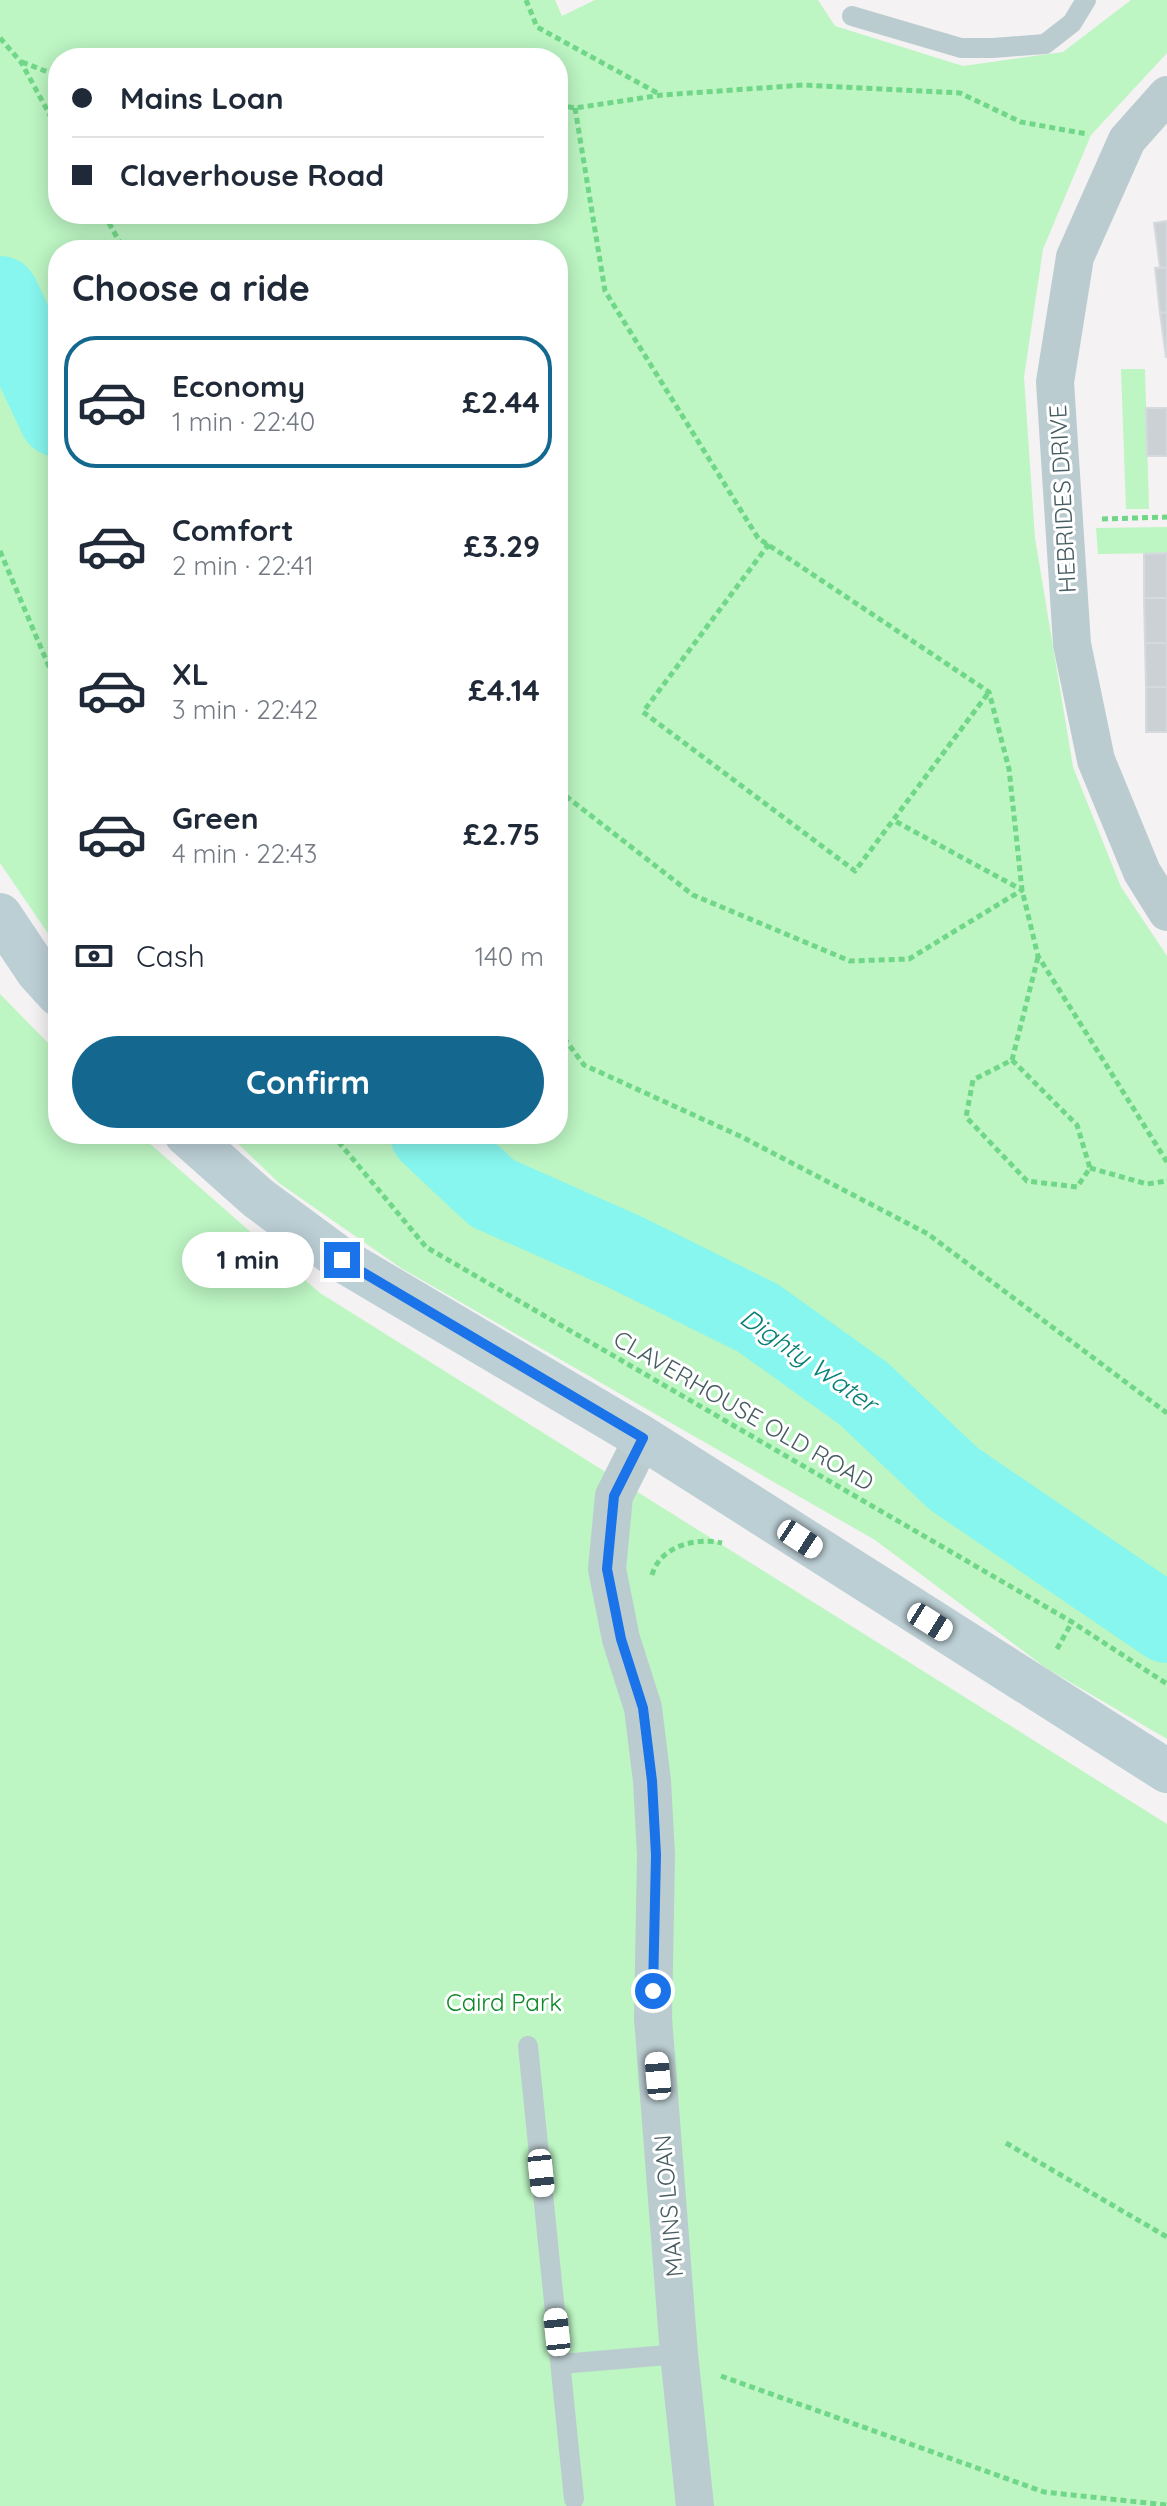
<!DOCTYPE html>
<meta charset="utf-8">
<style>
body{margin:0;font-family:Quicksand,sans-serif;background:#f2f2f3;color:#1f2937;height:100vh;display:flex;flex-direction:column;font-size:30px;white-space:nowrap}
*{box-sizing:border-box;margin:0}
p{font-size:26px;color:#747a83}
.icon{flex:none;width:44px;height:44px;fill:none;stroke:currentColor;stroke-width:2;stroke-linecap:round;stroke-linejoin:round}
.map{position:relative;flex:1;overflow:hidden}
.details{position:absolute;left:48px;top:240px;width:520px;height:904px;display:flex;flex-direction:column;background:#fff;border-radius:32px;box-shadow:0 4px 20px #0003}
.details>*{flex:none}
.guide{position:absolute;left:48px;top:48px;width:520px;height:176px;border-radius:32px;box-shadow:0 4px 20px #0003;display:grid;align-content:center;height:176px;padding:0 24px;background:#fff}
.end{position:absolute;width:36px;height:36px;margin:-18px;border:10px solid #1a73e8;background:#fff;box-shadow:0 0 0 4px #fff}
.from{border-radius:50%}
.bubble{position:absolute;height:56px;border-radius:28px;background:#fff;box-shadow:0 4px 20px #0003;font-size:26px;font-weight:700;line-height:56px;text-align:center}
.car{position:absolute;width:24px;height:48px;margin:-24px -12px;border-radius:10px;box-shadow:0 0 6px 2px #0007;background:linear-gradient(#fff 24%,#345 0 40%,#fff 0 76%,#345 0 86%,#fff 0)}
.guide b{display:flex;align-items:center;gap:28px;height:76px;font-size:30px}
.guide b+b{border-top:2px solid #e0e1e3}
.guide i{width:20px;height:20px;background:#1f2937}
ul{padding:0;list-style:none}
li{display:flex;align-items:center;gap:24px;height:132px;margin:0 16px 12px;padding:0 8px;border:4px solid transparent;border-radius:32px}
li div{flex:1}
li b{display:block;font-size:30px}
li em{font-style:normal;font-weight:700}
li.on{border-color:#14688f}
li>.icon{width:72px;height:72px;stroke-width:1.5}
h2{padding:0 24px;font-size:36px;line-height:96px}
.pay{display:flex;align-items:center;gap:20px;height:88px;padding:0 24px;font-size:30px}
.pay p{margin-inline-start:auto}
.primary-button{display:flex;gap:16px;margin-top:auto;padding:16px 24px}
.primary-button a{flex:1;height:92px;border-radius:48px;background:#14688f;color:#fff;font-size:32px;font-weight:700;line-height:92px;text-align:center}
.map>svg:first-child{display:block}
.green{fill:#bdf5c3;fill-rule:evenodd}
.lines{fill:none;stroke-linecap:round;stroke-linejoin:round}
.river{stroke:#86f6ee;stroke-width:78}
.building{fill:#cbd1d5;stroke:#d5dade;stroke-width:2}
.path{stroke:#71d788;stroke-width:5;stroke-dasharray:6 4;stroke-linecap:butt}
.lane{stroke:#bbccd0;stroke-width:20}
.street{stroke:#bbccd0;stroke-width:38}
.secondary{stroke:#bccfd5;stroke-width:44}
.route{stroke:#1a73e8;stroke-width:10}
.labels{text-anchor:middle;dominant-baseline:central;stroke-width:6;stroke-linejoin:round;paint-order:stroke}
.street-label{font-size:24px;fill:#475d62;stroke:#fff}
.park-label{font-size:24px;fill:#0d8828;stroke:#fff}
.water-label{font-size:26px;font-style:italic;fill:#068077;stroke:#fff}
</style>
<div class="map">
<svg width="1167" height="2506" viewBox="0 0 1167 2506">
<rect width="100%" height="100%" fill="#f4f2f2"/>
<path class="green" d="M0 0H555L562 16 595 0H818L835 26 963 66 1063 52 1131 0H1167V53L1091 135 1043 249 1024 377 1035 538 1073 767 1121 887 1167 956V1739L1046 1668 875 1540 401 1268 279 1183 228 1134H558V250H58V948L0 863ZM58 58H558V214H58Z
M1121 369H1145L1149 509H1126Z
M1167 527V553L1098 554 1096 528Z
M0 994 58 1053V1134H139L320 1293 1167 1824V2506H0Z"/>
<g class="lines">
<path class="river" d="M0 295 58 418
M429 1134 492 1193 627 1253 758 1318 864 1394 954 1479 1167 1624"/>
</g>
<path class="building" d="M1167 221V267L1160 268 1154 223Z
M1167 267V312L1160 313 1155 268Z
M1167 312V357H1166L1160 313Z
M1146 408H1167V456H1147Z
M1167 553V598H1144V554Z
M1144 598H1167V643H1145Z
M1145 643H1167V687H1146Z
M1146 687H1167V732H1146Z"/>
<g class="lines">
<path class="path" d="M526 0 537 27 661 95
M0 38 21 62 58 130
M22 62 58 76
M558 105 575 108 662 95 804 85 960 93 1021 122 1087 134
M575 108 605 291 758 538 989 692 1009 769 1022 890 1038 956 1167 1162
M104 214 124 250
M1102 519 1167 517
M769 544 643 712 855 871 989 692
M0 551 58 688
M558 790 693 895 850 961 909 959 1022 890 893 820
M558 1030 584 1065 742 1137 928 1234 1167 1413
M1012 1060 1077 1125 1090 1168 1077 1187 1027 1181 966 1117 973 1080 1012 1060 1038 957
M332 1134 426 1247 1072 1622 1167 1684
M1090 1168 1147 1184 1167 1181
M652 1575C660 1546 696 1537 722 1543
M1057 1649 1072 1622
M1006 2143 1167 2237
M721 2376 1044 2492 1167 2505"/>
<path class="lane" d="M852 16 961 48H993L1045 44 1072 23 1086 0
M528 2046 574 2499
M561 2364 679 2354"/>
<path class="street" d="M1167 95 1127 140 1075 257 1055 382 1072 644 1096 760 1142 872 1167 912
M643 1438 614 1496 607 1569 621 1639 643 1708 652 1781 656 1855 653 2018 679 2354 695 2506"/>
<path class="secondary" d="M0 915 38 972 58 994
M186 1134 258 1198 342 1260 643 1438 1167 1771"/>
</g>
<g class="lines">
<path class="route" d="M342 1260 643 1438 614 1496 607 1569 621 1639 643 1708 652 1781 656 1855 653 1991"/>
</g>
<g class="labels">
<g class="street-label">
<text transform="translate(1062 499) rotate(-93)">HEBRIDES DRIVE</text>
<text transform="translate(744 1410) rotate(30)">CLAVERHOUSE OLD ROAD</text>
<text transform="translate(668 2206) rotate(-95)">MAINS LOAN</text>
</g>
<g class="park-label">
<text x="504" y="2002">Caird Park</text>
</g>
<g class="water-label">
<text transform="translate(809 1360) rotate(35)">Dighty Water</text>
</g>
</g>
</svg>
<i class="end from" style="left:653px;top:1991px"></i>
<i class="end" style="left:342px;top:1260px"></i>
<div class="bubble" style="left:182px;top:1232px;width:132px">1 min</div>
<i class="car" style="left:800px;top:1539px;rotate:123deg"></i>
<i class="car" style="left:930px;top:1622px;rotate:122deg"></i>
<i class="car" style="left:658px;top:2076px;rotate:355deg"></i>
<i class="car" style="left:541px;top:2173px;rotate:174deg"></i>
<i class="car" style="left:557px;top:2332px;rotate:354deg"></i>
<div class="guide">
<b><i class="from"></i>Mains Loan</b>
<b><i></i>Claverhouse Road</b>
</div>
<section class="details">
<h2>Choose a ride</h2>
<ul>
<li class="on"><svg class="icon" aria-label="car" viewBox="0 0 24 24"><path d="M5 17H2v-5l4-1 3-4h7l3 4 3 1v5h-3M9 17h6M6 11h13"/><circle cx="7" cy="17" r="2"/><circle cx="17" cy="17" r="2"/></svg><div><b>Economy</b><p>1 min · 22:40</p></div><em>£2.44</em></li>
<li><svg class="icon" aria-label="car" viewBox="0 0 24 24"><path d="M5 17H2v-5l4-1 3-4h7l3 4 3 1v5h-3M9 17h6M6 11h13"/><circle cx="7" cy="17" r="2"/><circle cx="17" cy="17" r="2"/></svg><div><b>Comfort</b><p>2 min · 22:41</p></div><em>£3.29</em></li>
<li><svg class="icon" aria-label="car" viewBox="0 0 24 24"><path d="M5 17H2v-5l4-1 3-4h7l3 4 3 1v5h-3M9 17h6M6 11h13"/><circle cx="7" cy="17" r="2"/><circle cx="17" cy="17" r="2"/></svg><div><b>XL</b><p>3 min · 22:42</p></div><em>£4.14</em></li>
<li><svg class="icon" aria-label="car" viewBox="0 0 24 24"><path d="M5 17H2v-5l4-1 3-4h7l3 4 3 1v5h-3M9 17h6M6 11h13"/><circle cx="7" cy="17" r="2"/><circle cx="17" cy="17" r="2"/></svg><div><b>Green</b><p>4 min · 22:43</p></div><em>£2.75</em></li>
</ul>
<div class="pay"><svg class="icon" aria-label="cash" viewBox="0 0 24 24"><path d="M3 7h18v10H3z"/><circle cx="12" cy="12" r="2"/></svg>Cash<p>140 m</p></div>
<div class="primary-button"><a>Confirm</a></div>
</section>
</div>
